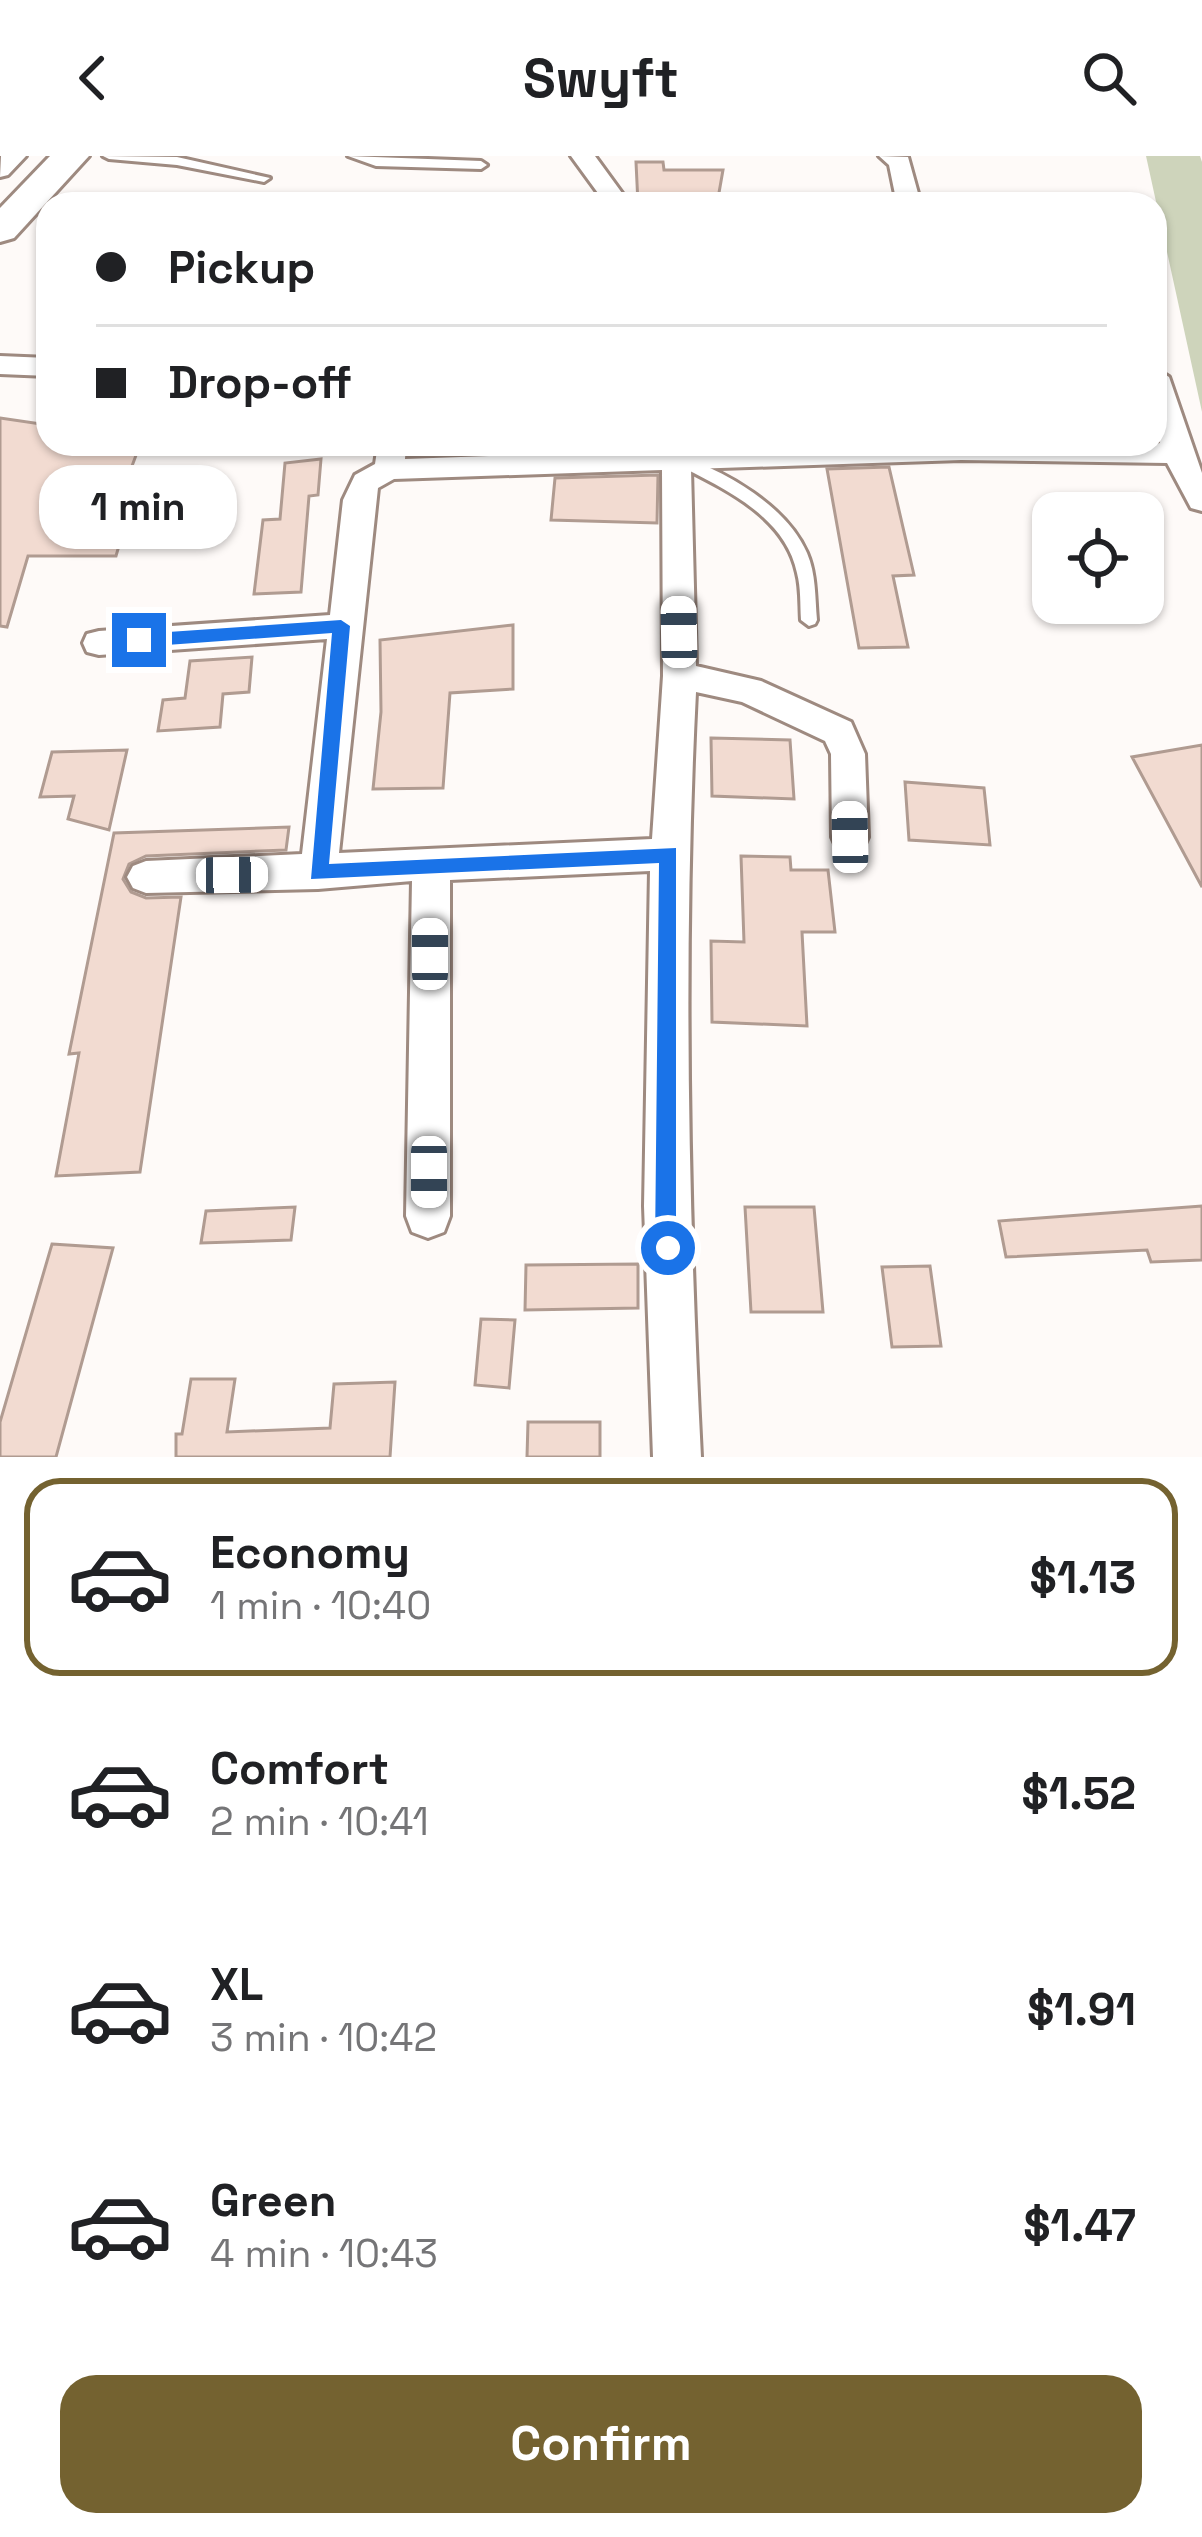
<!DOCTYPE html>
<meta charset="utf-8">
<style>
body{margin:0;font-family:"Space Grotesk",sans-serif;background:#f6f6f6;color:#202124;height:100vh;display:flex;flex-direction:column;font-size:45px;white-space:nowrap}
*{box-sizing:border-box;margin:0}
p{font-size:39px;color:#757577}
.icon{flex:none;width:66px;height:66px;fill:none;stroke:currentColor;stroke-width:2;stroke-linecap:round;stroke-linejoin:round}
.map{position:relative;height:1301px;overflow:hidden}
.panel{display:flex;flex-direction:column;background:#fff;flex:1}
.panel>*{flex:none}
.hud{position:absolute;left:36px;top:36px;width:1131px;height:264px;border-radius:36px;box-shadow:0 3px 9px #0004;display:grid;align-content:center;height:264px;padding:0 60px;background:#fff}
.tools{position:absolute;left:1032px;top:336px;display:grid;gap:24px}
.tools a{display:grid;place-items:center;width:132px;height:132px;border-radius:24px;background:#fff;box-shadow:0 3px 9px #0004;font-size:60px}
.end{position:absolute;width:54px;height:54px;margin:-27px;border:15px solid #1a73e8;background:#fff;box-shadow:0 0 0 6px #fff}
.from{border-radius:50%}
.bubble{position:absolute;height:84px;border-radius:36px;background:#fff;box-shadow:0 3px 9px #0004;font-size:39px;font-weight:600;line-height:84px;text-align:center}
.car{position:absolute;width:36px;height:72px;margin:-36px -18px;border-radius:15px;box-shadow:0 0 9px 3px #0007;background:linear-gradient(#fff 24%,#345 0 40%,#fff 0 76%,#345 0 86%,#fff 0)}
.hud b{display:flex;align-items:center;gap:42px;height:114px;font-size:45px}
.hud b+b{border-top:3px solid #e0e0e0}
.hud i{width:30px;height:30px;background:#202124}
ul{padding:21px 0 0;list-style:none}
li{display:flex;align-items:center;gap:36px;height:198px;margin:0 24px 18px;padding:0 36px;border:6px solid transparent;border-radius:36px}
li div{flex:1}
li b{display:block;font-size:45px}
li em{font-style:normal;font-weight:600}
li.selected{border-color:#746230}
li>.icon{width:108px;height:108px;stroke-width:1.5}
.action{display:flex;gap:24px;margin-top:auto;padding:24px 60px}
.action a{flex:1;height:138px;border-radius:36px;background:#746230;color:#fff;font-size:48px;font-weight:600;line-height:138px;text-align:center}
header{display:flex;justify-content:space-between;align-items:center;height:156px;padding:0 60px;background:#fff;font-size:54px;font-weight:600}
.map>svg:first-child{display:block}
.green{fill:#ced4bb}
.building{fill:#f2dbd1;stroke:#b09b91;stroke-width:3}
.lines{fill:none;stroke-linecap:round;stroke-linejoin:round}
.service-casing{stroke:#9e8a80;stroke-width:6}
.minor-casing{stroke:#9e8a80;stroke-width:6}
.primary-casing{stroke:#9e8a80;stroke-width:6}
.service{fill:#fff;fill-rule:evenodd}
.minor{fill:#fff;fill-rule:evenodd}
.primary{fill:#fff;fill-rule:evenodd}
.route{fill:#1a73e8}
</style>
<header><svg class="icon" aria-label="back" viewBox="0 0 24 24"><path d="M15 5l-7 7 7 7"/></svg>Swyft<svg class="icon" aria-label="search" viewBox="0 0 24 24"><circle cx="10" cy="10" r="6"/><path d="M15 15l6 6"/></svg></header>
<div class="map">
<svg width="1202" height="1301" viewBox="0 0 1202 1301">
<rect width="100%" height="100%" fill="#fefaf8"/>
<path class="green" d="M1146 0H1200L1202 6V256Z"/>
<path class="building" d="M636 6H663L664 14H723L717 48H638Z
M0 262 48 269V288H62L59 292 138 294 123 334H135L116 400H28L7 471 0 470Z
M321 303 318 339 309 340 301 436 254 438 263 364 280 363 285 307Z
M889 311 914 419 893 420 908 491 859 492 827 313Z
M658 319 657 367 551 364 555 322Z
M513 469V533L450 537 443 632 373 633 381 556 380 484Z
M252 501 249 536 223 538 220 571 158 575 163 544 185 542 190 505Z
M711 582 790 584 794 643 712 640Z
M1202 589V731L1132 601Z
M127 594 109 674 68 663 74 640 40 641 52 596Z
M905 626 984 632 990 689 909 684Z
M289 671 286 694 146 700 129 708 123 723 131 736 146 742 181 741 140 1016 56 1020 79 897 69 898 114 677Z
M741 700 790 701 791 714H828L835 776H802L807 870 712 866 711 785 744 786Z
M1202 1050V1104L1151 1106 1147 1094 1006 1101 999 1065Z
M295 1051 291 1084 201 1087 206 1055Z
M745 1051H814L823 1156H751Z
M52 1088 113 1092 56 1301H0V1266Z
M638 1108V1152L525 1154 526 1109Z
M930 1110 941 1190 892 1191 882 1111Z
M481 1163 515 1164 509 1232 475 1229Z
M191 1223H235L227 1276 330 1272 334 1228 395 1226 390 1301H176V1278H182Z
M528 1266H600V1301H527Z"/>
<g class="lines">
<defs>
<path id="service" d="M103 0 177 1 270 22 264 26 177 9 109 3Z
M348 0 481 5 487 9 481 13 376 10Z
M679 299C726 316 786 349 807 397 816 418 815 441 817 464L815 468 809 470 801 464C800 448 801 432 797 417 785 359 721 331 674 307V301Z"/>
<path id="minor" d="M26 0 8 19 0 21 1 0Z
M571 0H595L630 48H606Z
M879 0 908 1 921 48H897L889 9Z
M0 200 48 202V220L0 218Z
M1155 212 1169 221 1202 317V355L1191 352 1167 307 961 304 691 313 696 510 761 525 851 566 865 598 868 681 863 692 850 696 837 692 832 681 831 598 825 585 742 546 696 536C683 792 688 1046 701 1301H653L644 1050 650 715 450 724V1060L444 1076 428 1082 412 1076 406 1060 412 725 318 733 146 737 133 732 127 721 133 710 146 705 302 698 327 483 99 499 87 496 83 487 87 478 99 475 330 459 343 344 355 319 375 308 378 288H406L405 303 662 294V288H690L691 293 1155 288 1160 287 1155 270ZM662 314 663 520 652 683 339 697 378 332 394 323Z"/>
<path id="primary" d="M50 0H89L14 82 0 86V52Z"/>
</defs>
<use href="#service" class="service-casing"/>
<use href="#minor" class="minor-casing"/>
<use href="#primary" class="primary-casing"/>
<use href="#service" class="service"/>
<use href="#minor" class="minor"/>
<use href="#primary" class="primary"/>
</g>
<path class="route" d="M341 464 350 470 329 708 676 692V1100L668 1104 655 1092 659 707 311 723 332 477 139 491 130 484 139 478Z"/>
</svg>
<div class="tools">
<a><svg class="icon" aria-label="locate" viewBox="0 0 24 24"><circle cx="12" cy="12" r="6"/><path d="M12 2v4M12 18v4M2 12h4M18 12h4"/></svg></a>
</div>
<i class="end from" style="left:668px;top:1092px"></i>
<i class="end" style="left:139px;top:484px"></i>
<div class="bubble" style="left:39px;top:309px;width:198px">1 min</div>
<i class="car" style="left:679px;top:476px;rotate:359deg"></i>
<i class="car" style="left:850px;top:681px;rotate:359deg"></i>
<i class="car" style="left:232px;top:719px;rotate:89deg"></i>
<i class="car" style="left:430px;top:798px;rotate:0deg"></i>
<i class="car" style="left:429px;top:1016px;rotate:180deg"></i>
<div class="hud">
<b><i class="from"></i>Pickup</b>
<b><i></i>Drop-off</b>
</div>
</div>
<section class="panel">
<ul>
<li class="selected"><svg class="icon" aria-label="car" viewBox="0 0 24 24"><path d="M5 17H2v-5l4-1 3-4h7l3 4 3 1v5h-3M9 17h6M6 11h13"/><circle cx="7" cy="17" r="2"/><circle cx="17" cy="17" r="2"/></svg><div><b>Economy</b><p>1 min · 10:40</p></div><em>$1.13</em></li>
<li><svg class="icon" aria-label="car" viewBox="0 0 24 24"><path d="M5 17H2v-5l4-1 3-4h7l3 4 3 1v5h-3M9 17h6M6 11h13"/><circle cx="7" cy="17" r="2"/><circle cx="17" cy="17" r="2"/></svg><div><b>Comfort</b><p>2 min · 10:41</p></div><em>$1.52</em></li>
<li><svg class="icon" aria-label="car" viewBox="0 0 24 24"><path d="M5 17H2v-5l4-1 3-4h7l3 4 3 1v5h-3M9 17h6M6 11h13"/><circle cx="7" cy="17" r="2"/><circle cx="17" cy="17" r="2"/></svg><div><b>XL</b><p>3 min · 10:42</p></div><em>$1.91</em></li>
<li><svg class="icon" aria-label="car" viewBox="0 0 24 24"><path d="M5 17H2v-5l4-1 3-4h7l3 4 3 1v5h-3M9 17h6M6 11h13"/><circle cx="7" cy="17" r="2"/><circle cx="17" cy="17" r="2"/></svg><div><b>Green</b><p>4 min · 10:43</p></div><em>$1.47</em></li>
</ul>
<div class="action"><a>Confirm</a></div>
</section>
